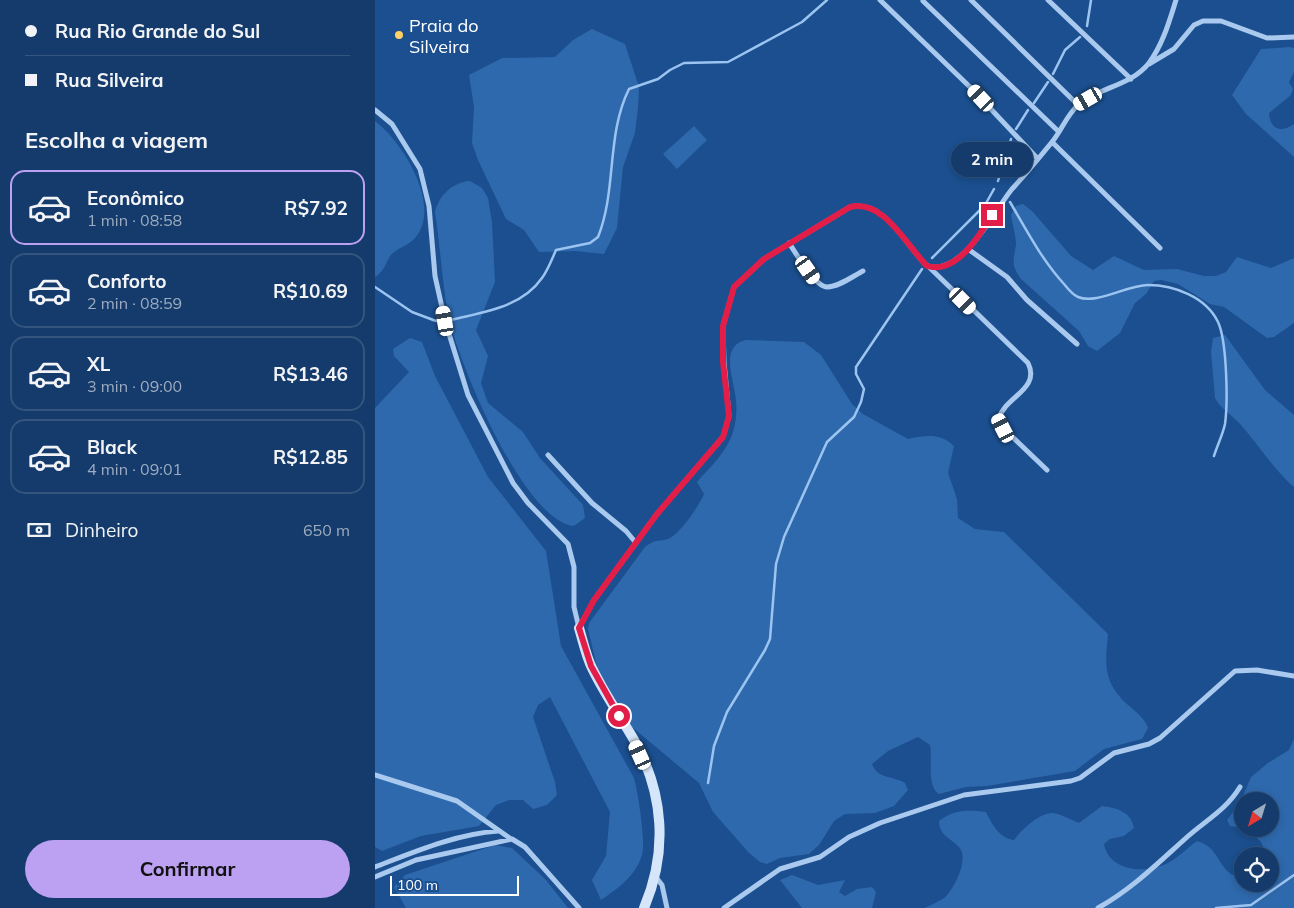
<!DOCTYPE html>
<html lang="pt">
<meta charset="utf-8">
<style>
body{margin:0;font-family:Mulish,sans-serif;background:#1d4271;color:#f1f3f6;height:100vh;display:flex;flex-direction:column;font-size:19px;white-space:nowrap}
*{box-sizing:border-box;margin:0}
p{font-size:16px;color:#9dadc1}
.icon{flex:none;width:28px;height:28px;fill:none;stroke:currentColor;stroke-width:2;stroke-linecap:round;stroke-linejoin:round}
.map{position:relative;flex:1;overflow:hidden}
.drawer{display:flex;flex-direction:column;background:#143b6b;width:375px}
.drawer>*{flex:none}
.guide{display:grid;align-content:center;height:110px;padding:0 25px;background:#143b6b}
.needle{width:32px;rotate:218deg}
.buttons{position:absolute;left:859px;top:792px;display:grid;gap:10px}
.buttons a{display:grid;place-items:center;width:45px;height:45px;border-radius:50%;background:#143b6b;box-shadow:0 2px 8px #0003,0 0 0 1px #33557e;font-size:25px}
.scale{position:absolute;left:15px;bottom:12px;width:129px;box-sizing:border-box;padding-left:5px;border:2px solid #fff;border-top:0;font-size:14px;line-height:18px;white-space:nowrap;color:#fff;-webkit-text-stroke:4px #1b4f8f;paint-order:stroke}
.end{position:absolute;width:22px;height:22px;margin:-11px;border:6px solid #e11d48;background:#fff;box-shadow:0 0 0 2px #fff}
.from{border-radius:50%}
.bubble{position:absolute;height:35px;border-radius:18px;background:#143b6b;box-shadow:0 2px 8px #0003,0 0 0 1px #33557e;font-size:16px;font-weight:700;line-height:35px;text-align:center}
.car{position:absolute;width:15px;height:30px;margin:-15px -8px;border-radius:6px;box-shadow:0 0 4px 1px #0007;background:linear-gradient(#fff 24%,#345 0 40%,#fff 0 76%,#345 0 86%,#fff 0)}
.guide b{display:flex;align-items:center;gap:18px;height:48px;font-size:19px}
.guide b+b{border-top:1px solid #33557e}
.guide i{width:12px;height:12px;background:#f1f3f6}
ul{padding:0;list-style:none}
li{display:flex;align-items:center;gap:15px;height:75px;margin:0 10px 8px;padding:0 15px;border:2px solid #33557e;border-radius:15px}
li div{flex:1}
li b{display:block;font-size:19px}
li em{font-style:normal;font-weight:700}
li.selected{border-color:#bca0f2}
li>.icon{width:45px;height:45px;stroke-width:1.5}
h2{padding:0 25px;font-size:22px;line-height:60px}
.pay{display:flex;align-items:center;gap:12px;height:55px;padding:0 25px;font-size:19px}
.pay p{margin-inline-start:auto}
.primary-button{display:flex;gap:10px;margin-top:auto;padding:10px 25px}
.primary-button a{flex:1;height:58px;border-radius:30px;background:#bca0f2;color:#111;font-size:20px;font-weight:700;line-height:58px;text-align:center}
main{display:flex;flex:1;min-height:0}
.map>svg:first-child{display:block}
.green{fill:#2e69ad}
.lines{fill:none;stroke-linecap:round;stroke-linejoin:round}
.stream{stroke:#9cc4f0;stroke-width:2.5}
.street{stroke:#a9c9ee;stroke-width:5}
.secondary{stroke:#d6e6fa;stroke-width:10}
.route{stroke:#e11d48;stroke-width:6}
.poi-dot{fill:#ffd166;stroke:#1b4f8f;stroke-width:2}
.labels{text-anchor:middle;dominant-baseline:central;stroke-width:4;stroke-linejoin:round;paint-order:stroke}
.poi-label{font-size:18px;fill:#fff;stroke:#1b4f8f;text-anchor:start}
</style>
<main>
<section class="drawer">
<div class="guide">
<b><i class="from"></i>Rua Rio Grande do Sul</b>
<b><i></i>Rua Silveira</b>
</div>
<h2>Escolha a viagem</h2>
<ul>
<li class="selected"><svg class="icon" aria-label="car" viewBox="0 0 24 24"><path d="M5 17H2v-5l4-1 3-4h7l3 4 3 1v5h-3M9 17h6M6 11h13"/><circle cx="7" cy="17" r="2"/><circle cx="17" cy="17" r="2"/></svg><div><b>Econômico</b><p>1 min · 08:58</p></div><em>R$7.92</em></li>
<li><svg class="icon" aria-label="car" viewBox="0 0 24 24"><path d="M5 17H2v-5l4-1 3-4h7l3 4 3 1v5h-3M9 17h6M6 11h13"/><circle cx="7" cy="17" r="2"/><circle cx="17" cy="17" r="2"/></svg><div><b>Conforto</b><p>2 min · 08:59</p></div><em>R$10.69</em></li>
<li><svg class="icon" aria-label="car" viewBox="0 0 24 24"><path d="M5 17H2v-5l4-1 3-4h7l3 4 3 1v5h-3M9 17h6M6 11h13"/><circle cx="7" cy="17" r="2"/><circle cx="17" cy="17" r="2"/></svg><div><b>XL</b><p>3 min · 09:00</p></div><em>R$13.46</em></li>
<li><svg class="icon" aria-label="car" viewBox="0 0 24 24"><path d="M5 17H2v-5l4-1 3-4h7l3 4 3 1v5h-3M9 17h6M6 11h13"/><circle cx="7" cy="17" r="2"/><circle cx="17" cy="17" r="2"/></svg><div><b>Black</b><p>4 min · 09:01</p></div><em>R$12.85</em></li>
</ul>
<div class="pay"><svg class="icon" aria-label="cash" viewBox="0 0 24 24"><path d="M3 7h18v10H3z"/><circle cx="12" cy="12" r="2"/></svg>Dinheiro<p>650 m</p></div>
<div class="primary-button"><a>Confirmar</a></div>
</section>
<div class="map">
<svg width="919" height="908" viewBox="0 0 919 908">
<rect width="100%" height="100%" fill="#1b4f8f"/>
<path class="green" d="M217 29 250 44 264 87 263 108 260 133 248 167 242 228 229 254 200 251 164 252 149 230 131 219 103 160 97 143 99 107 94 75 127 58 180 57 198 40Z
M915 47 919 48V72L914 82 918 89 916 95 894 113C895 130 906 133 919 124V157L871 114 857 95 886 49Z
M0 121C27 141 68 206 40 238 34 245 25 247 18 253 10 260 13 268 0 277Z
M319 126 332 140 302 169 288 154Z
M95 181 107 188 113 198 117 222 120 282 101 330 113 356 106 383 113 403 148 432 165 458 208 505 210 518 199 526C148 521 82 359 73 314 67 280 65 245 60 212 64 195 78 182 95 181Z
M648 204 658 212 696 256 718 270 739 256 769 270 802 269 829 276H841L851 272 862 257 896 268 919 258V323L899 337 892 338 849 307 835 304 803 284 786 280 779 281 771 294 760 303 745 333 722 351 713 346 704 331 646 279C635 263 639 261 641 244 641 235 637 224 636 215L641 206Z
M850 335 890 390 919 415V487C898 469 883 444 865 424 857 415 846 409 840 398L836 352 838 338Z
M35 338 47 342 60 376 113 477 171 551 186 646 259 778C263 792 271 843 267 855 261 876 242 889 226 900L217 880 231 856 235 812 175 697 163 705 158 717 180 782 182 795 172 805 158 809 148 800H134L121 805 104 826 46 836 7 851 0 847V408L34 372 19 356 18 349Z
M371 340 429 342 446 355 477 404 488 414 533 439C550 435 566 433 579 446L573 473 582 499 583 518 600 529 629 532 733 634C730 665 728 682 753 705 761 712 770 718 773 728L767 739 729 749 700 771 612 786 591 787 564 794C551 785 558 761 555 745L543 737 513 751 497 764C502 779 519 776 530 783L533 790 519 806 500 813 470 814 459 821 444 845 434 854 405 858 392 864 385 862 374 853 338 812 324 783 257 727 223 671 213 629 214 623 270 547C283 537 285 543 295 538 306 532 324 506 329 494L322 482C336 466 351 453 358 432 361 423 362 410 361 401 360 382 343 346 371 340Z
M919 739V908H550C557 904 569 900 573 894 581 884 594 858 584 847 575 838 564 835 564 821 580 809 592 810 611 812 617 824 624 838 639 840 645 831 665 812 678 813 686 814 696 820 704 823L727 806C741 808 756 811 759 828L749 836 735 839 729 844C734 871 769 874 791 864 802 859 812 848 822 841 843 847 842 864 856 874 859 876 864 877 867 879L868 884H895V856H890C890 843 881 836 871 829H895V801H868L867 828 855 826 852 820 865 803 876 777 893 763 914 750Z
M120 845 137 848 171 880 193 908H31L19 887 30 875Z
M417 875 443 885 470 880 464 892 470 896 482 889 497 887 501 892 497 908H427L405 880Z"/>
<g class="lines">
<path class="stream" d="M712 26 716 0
M678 74 690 50 705 37
M659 103 673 82
M641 129 653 110
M623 181 636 139
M635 202C652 231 667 260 689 284 693 289 698 295 703 297 721 305 752 285 773 285 799 285 831 297 843 322 852 341 853 402 850 424 848 434 842 446 839 456
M557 258 610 205 619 189
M0 287 37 312 61 321
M76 320C108 312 146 308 167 278 173 270 177 259 181 250L215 243 223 237C242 190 231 135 254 89L283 79 295 70 309 63 353 62 427 22 452 0
M333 783 339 746 352 712 390 650 395 639 401 564 409 537 452 442 479 417 486 402 489 389 481 374V367L547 269
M841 908 876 905 919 875"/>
<path class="street" d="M505 0 597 89 663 159
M596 0 703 105
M673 0 756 79
M548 1 684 132
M774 64 799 49 819 25 828 21H846L892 38 919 37
M0 110 17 124 45 169 54 206 60 276 70 321 93 395 138 483 153 503 193 544 199 567V607L204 628
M677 142 785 248
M414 243C421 253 440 287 452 287 464 287 478 276 488 271
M593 249 632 277 652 300 702 344
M553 266 653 363C666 389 630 397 624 418L628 428 672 470
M173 455 217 503 251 531 261 543
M204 628 219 600 282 514 348 437 354 416 349 362 348 326 359 287 389 259 475 207C510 199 530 245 552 266 587 277 619 211 637 189 651 174 664 158 677 142 686 131 692 115 703 105 724 87 756 86 774 63 788 44 794 22 801 0
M0 775 82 801 136 839
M0 867C39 852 81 834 123 831
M280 876 287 885 292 908
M0 877 41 860 137 839 150 847 204 908
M349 908 405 869 445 857 474 837 505 823 589 795 696 781 705 778 739 753 774 744 785 738 860 671 882 670 919 676
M723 908C757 889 783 863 811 838 831 820 851 810 865 787"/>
<path class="secondary" d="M204 628C208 641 211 656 217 668 229 693 245 716 259 740 289 793 293 852 269 908"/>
</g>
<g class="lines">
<path class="route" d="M244 716 216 666 204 628 219 600 282 514 348 437 354 416 348 362V326L359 287 389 259 475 207C509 199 531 245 552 266 581 275 605 235 617 215"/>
</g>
<circle class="poi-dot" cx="24" cy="35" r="5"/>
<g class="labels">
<g class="poi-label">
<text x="34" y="25">Praia do<tspan x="34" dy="21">Silveira</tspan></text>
</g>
</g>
</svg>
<div class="buttons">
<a><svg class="needle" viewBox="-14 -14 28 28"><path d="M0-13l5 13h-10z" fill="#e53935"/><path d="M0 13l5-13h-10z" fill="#9dadc1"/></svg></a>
<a><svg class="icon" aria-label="locate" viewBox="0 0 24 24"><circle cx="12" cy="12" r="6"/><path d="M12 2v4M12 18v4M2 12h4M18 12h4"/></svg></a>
</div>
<div class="scale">100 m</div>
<i class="end from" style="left:244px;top:716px"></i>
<i class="end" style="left:617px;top:215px"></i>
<div class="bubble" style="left:576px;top:142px;width:82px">2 min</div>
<i class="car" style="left:606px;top:98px;rotate:317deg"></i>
<i class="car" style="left:713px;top:99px;rotate:240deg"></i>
<i class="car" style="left:433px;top:270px;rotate:145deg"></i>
<i class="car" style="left:588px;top:301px;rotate:135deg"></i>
<i class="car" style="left:70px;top:321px;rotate:350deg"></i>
<i class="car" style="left:628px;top:428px;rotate:333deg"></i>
<i class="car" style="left:265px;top:755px;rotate:336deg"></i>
</div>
</main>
